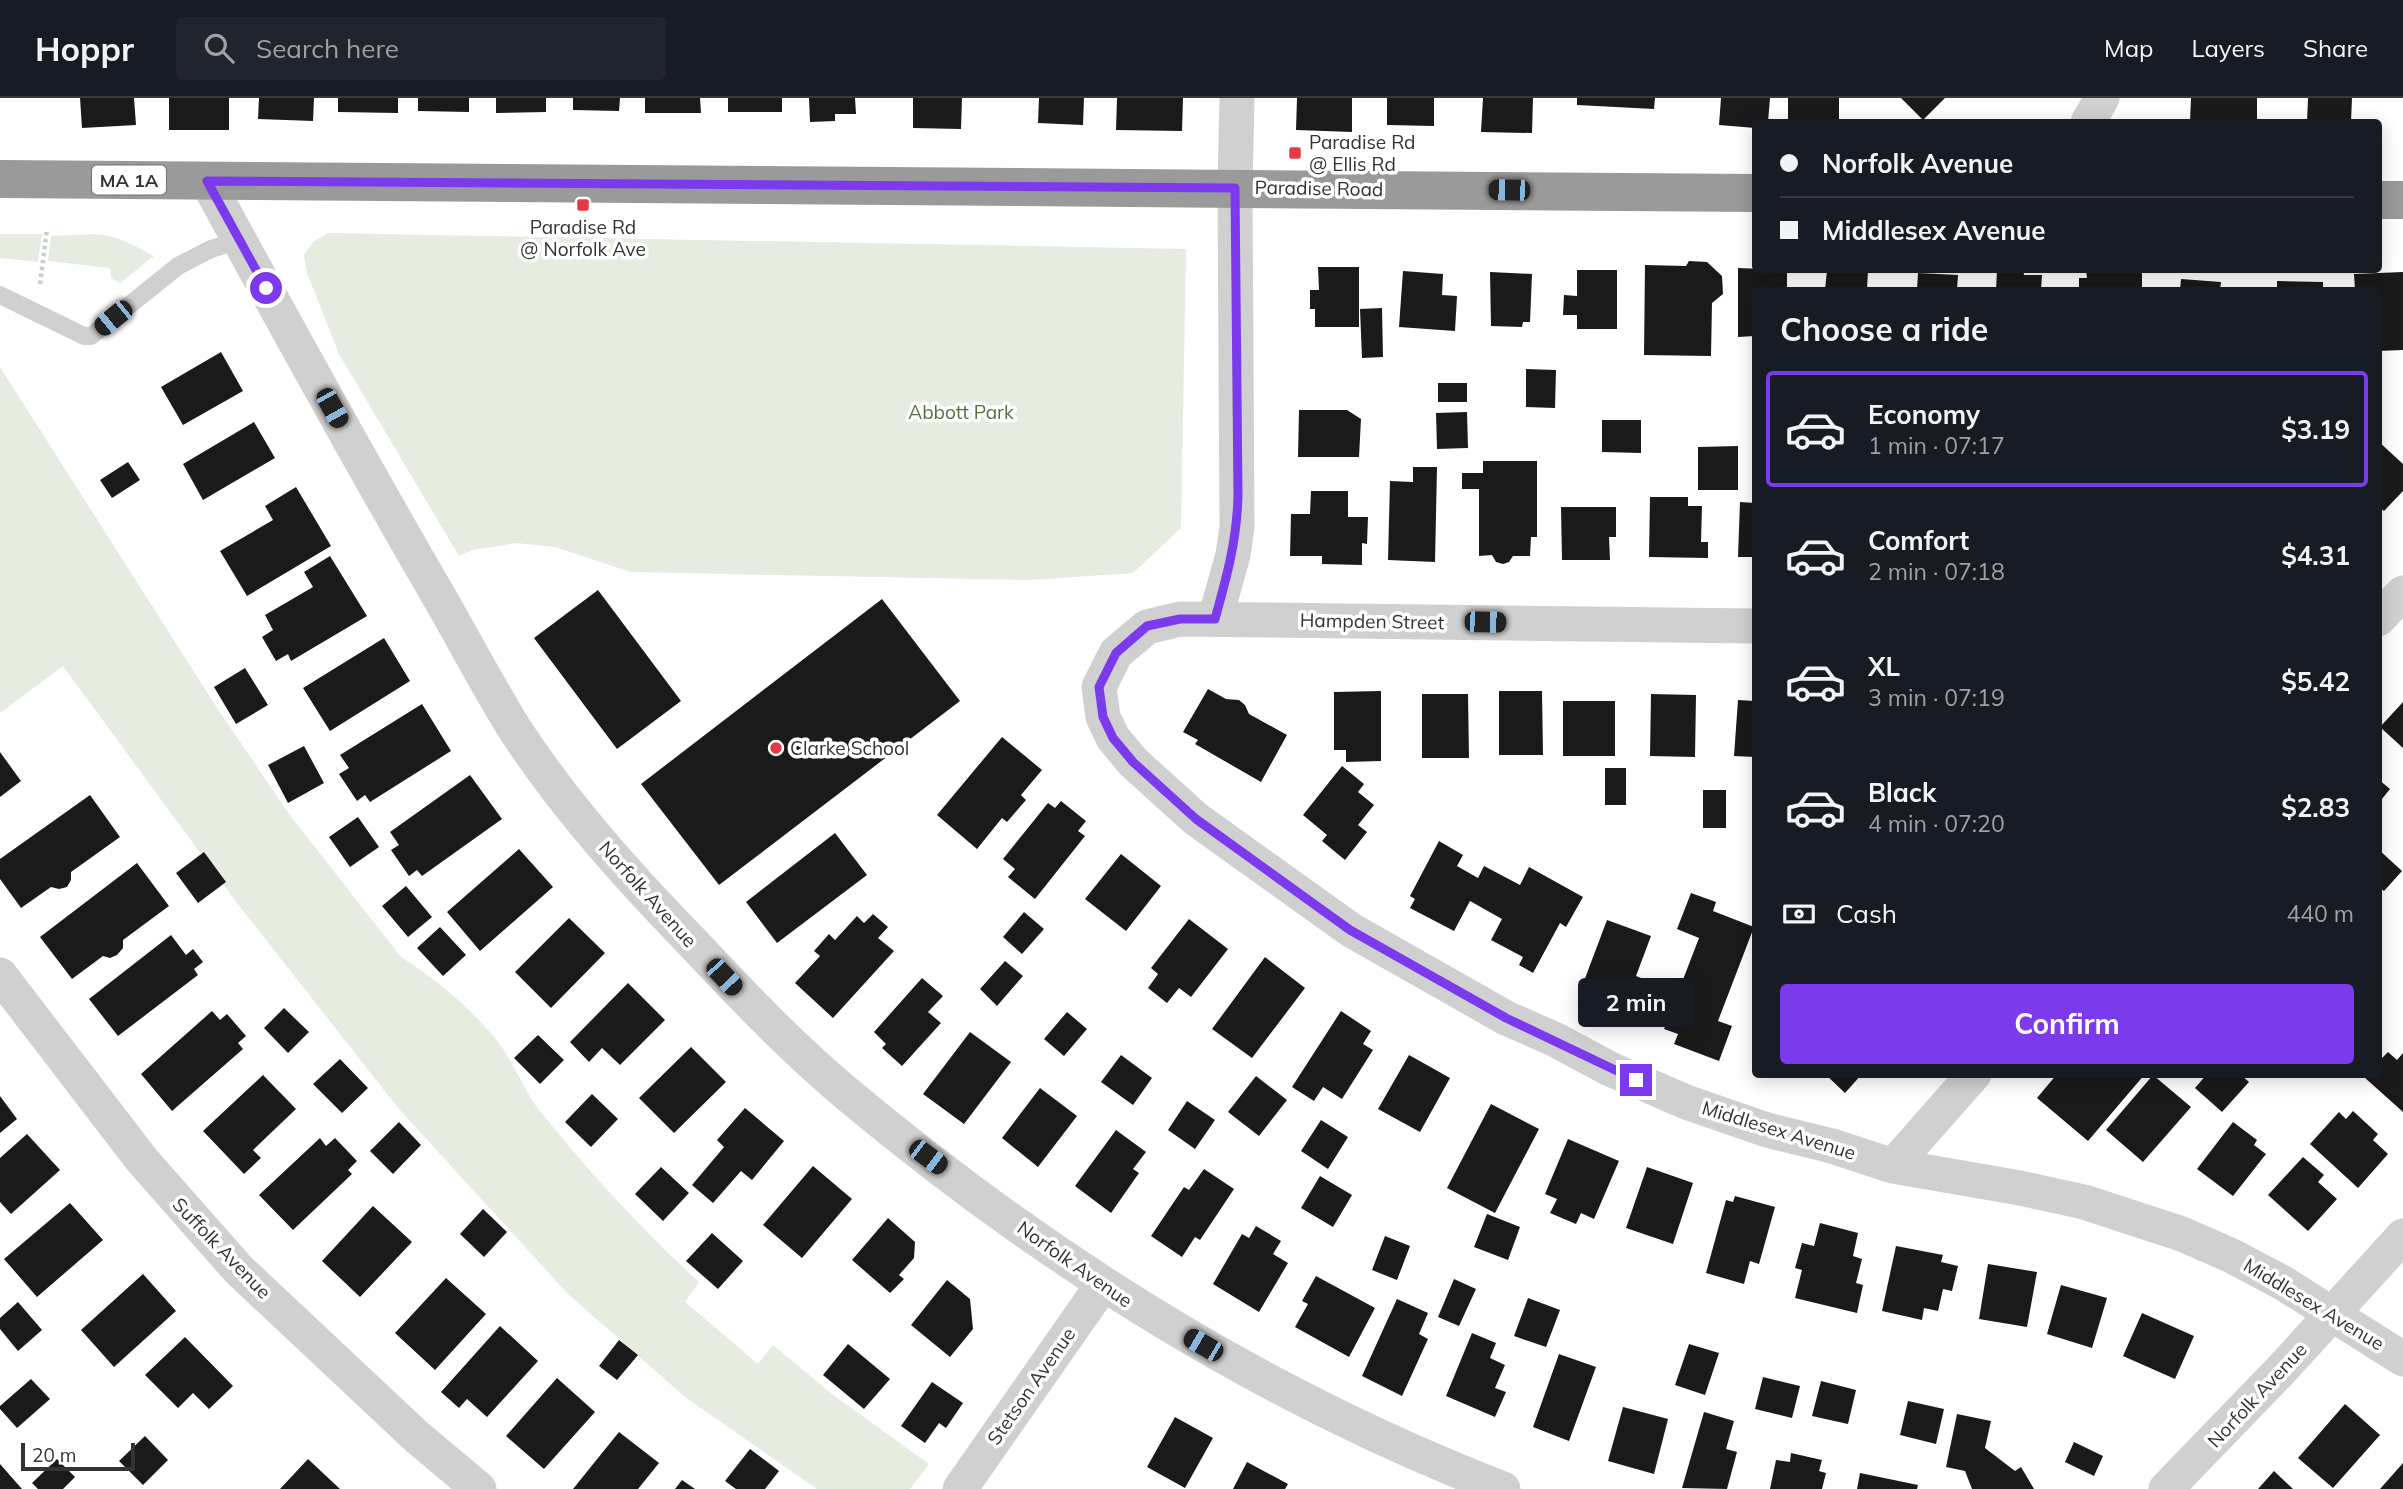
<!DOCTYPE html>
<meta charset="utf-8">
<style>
body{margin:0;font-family:Mulish,sans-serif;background:#20242c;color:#f1f3f6;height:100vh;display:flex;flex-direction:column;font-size:26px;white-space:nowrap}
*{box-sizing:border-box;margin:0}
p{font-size:23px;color:#9ea1a6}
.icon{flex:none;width:38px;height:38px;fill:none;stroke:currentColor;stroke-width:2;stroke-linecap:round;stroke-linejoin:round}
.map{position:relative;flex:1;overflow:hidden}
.panel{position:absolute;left:1752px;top:189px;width:630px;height:791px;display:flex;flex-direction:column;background:#171b24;border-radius:7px;box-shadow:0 4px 18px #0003}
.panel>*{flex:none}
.top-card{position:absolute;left:1752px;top:21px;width:630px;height:154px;border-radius:7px;box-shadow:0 4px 18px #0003;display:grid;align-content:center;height:154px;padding:0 28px;background:#171b24}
.scale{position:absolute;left:21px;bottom:18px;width:114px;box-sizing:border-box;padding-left:7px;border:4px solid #333;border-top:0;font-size:19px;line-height:24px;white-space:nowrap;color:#333;-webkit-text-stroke:5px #fff;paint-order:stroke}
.end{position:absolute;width:32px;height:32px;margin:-16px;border:9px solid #7c3aed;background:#fff;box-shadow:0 0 0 4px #fff}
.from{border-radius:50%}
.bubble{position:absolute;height:49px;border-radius:7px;background:#171b24;box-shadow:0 4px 18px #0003;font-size:23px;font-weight:700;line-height:49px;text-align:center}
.car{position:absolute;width:21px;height:42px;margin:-21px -10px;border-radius:9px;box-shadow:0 0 5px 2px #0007;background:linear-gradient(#222 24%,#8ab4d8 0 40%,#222 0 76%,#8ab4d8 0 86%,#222 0)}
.top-card b{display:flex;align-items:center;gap:24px;height:66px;font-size:26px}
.top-card b+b{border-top:2px solid #363941}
.top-card i{width:18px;height:18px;background:#f1f3f6}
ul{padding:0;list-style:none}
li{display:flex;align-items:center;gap:21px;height:116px;margin:0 14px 10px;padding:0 14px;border:4px solid transparent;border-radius:7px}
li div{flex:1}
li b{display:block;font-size:26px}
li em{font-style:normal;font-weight:700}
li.current{border-color:#7c3aed}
li>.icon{width:63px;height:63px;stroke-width:1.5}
h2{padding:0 28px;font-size:32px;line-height:84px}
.pay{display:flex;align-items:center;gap:18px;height:77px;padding:0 28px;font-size:26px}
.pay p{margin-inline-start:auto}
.action{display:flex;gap:14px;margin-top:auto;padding:14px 28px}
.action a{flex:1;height:80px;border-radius:7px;background:#7c3aed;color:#fff;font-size:28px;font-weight:700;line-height:80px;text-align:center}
header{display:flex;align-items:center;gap:42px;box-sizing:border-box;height:98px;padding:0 35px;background:#171b24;border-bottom:2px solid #363941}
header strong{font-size:33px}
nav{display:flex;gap:38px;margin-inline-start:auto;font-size:24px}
.search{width:490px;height:63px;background:#20242c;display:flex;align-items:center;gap:18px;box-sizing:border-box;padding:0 24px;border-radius:7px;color:#9ea1a6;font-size:26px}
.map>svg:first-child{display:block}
.green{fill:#e6ecdf}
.building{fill:#1a1a1a}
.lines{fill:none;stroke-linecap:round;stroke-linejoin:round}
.path{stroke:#cdcdcd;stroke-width:4.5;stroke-dasharray:3.5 3.5;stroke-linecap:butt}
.lane{stroke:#d0d0d0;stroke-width:18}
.street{stroke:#d0d0d0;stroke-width:35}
.highway{stroke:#9a9a9a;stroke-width:38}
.route{stroke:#7c3aed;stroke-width:9}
.poi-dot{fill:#e63946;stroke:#fff;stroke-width:2.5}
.labels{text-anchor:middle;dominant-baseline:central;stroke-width:7;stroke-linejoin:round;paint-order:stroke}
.shield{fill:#fff;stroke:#707070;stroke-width:2}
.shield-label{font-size:18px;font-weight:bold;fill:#333}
.poi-label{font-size:19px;fill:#333;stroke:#fff;text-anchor:start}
.street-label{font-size:19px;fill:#333;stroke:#fff}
.park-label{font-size:19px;fill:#56703f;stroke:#fff}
</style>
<header>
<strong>Hoppr</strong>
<div class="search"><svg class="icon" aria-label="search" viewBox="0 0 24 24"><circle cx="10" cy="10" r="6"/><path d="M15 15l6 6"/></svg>Search here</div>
<nav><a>Map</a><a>Layers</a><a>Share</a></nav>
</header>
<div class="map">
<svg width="2403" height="1391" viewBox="0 0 2403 1391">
<rect width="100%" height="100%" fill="#fff"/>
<path class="green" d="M328 135 1186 151 1181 430 1133 475 1030 482 631 474 555 449 516 445 473 452 459 458 339 256 307 175 304 157 313 144Z
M0 136H42L38 164 0 160Z
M95 136C117 137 135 148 154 158L120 185 111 180 110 170 48 163 51 138Z
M0 269 217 610 289 716 401 859C437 882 471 910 497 943 514 964 523 991 539 1012 588 1073 641 1131 699 1184L685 1204 758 1266 773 1247 833 1297 929 1366 910 1391H817L685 1299 568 1196 399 1011 237 805 63 568 0 615Z"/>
<path class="building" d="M80 0H134L136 27 82 30Z
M169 0H229V32H169Z
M259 0H314L313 23 258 21Z
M338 0H398V15L338 14Z
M418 0H469V14L418 13Z
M496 0H546V14L496 15Z
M573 0H620L619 13 573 12Z
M645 0H700L701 15H645Z
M728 0H782V14H728Z
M809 0H855L856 16H835V23L810 24Z
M913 0H962L961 31 913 30Z
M1039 0H1084L1083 27 1038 25Z
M1117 0H1183L1182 33 1116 32Z
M1297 0H1352V34L1296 32Z
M1387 0H1434V28L1387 27Z
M1483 0H1533L1532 35 1481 34Z
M1577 0H1655L1654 11 1577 7Z
M1721 0H1770L1768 24H1755V30L1719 27Z
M1788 0H1839V24H1788Z
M1901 0H1945L1923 22Z
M2191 0H2257V24H2190Z
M2308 0H2352L2351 24H2307Z
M1689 163 1707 164 1722 178 1723 196 1712 205 1711 258 1644 257 1645 167 1686 168Z
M1318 169H1359V229H1315V211H1310V192H1319Z
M1738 170 1787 172V192H1755V238L1738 239Z
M1577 172H1617V231H1577V217H1563L1564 197 1577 198Z
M1827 172H1868L1867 192H1825Z
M1997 172H2023L2024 177H2042L2041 192H1996Z
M2086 172H2142V192H2079V180H2087Z
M1403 173 1443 176 1442 197 1457 198 1455 233 1399 229Z
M1490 174 1532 176 1530 224H1523L1522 229 1491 228Z
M2403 174V252L2378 253V192H2355L2354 176Z
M1918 175 1958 177 1957 192H1917Z
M2181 181 2221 184 2220 192H2180Z
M2277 183 2323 184V192H2277Z
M1382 210 1383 259 1362 260 1360 211Z
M221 254 243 293 183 327 161 289Z
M1526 271 1556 272 1555 310 1526 309Z
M1438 285H1467V304H1438Z
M1299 312H1347L1361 321 1359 359H1298Z
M1467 314 1468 350 1437 351 1436 315Z
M1602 322H1641V355L1602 354Z
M254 324 275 360 203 402 183 366Z
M2378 343 2403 366V393L2384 413 2378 408Z
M1738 348V392H1698V349Z
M1483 363H1537V439H1531L1530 458H1513L1509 464 1503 466 1496 464 1492 457 1479 458V391H1462V375H1483Z
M128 364 140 382 112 400 100 382Z
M1413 369H1437L1435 464 1388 462 1390 383 1413 384Z
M296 389 331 448 247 498 220 453 273 422 265 408Z
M1311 393H1348V419H1368L1367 446 1362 445V467L1322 466V458H1290L1291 416H1310Z
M1650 399H1688V408H1702L1701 444H1708V460L1649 459Z
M1740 404 1755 405V459H1738Z
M1561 409H1616V439H1609L1610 462H1562Z
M330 458 367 518 291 563 288 556 276 563 262 539 273 532 265 517 313 489 304 474Z
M598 492 681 603 617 651 534 540Z
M882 501 960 603 719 787 641 686Z
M384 540 410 583 330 633 303 590Z
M245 570 268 607 236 626 214 589Z
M1208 591 1226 601 1239 602 1245 607 1249 616 1287 637 1261 684 1195 646 1198 642 1183 634Z
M1381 593V663L1346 664V652H1334V594Z
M1499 593H1542L1543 657H1499Z
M1422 596H1468L1469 660H1422Z
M1651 596 1696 597 1695 659 1650 658Z
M1738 602 1755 603V659L1734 658Z
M1563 603H1615V658H1563Z
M2403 604V650L2380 629Z
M422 606 451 653 370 704 365 697 357 703 339 676 349 670 340 657Z
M1002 639 1042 672 1021 697 1026 702 1007 724 1002 720 977 751 937 717Z
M304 648 324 685 288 705 268 667Z
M0 654 21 683 0 699Z
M1342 668 1364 686 1358 694 1374 707 1358 727 1367 734 1345 762 1322 743 1327 737 1303 717Z
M1605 670H1626V707H1605Z
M470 677 502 721 422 778 417 772 409 778 391 752 399 747 390 734Z
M2378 681 2390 691 2378 706Z
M1703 692H1726V730H1703Z
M90 697 120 739 71 774V782L67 789 59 791 51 789 21 810 0 781V761Z
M1061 703 1086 723 1078 733 1085 738 1035 801 1008 779 1015 771 1003 761 1048 705 1055 710Z
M358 719 379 749 350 769 329 739Z
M835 735 867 777 777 845 746 804Z
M1439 743 1463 757 1457 768 1478 780 1484 768 1520 787 1529 769 1583 799 1566 829 1560 825 1533 875 1519 867 1523 859 1491 842 1502 821 1470 803 1454 833 1410 810 1415 801 1410 798Z
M519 751 553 789 480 853 447 814Z
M2378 751 2402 773 2384 793 2378 788Z
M204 754 226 784 198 805 176 775Z
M1121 756 1161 788 1126 833 1085 801Z
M137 765 169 808 123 842V850L117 857 110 860 103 858 72 881 40 839Z
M406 788 432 819 408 839 382 808Z
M1691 795 1716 804 1713 813 1754 829 1718 923 1732 928 1719 963 1674 946 1678 936 1664 931 1699 840 1677 831Z
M1024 814 1044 831 1022 856 1003 839Z
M873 816 888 829 878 840 894 853 833 920 795 885 820 858 814 853 829 836 835 842 857 818 864 825Z
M569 820 605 855 551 910 515 874Z
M1189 821 1228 851 1191 899 1179 890 1167 905 1148 890 1158 876 1151 870Z
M1607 822 1651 838 1636 878 1651 884 1640 913 1627 920 1602 911 1606 900 1581 891Z
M440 829 466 857 443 878 417 850Z
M171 837 186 857 193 851 203 864 194 871 198 877 118 938 89 901Z
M1265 859 1305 890 1252 960 1212 931Z
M1005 863 1023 878 997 908 980 891Z
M922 880 943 898 928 914 941 925 902 968 882 950 886 946 874 934Z
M628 885 665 922 620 967 602 950 589 964 570 944Z
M284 910 309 934 288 955 264 930Z
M212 913 220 922 227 916 246 938 238 945 243 951 172 1013 141 976Z
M1341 913 1371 933 1363 946 1373 952 1342 1001 1323 989 1314 1003 1292 989Z
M1067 914 1087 931 1064 958 1044 941Z
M970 934 1011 964 964 1026 923 996Z
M538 937 564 962 540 986 514 960Z
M691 949 726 984 674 1035 639 1000Z
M2388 954 2397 962 2403 955V1014L2364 979 2367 976H2378V964Z
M1121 957 1152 980 1133 1007 1101 984Z
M1409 957 1450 980 1420 1034 1378 1011Z
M340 961 368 990 342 1015 313 986Z
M1825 976H1862L1845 995Z
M2057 976H2145L2088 1043 2037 1000Z
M2207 976H2240L2249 984 2222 1014 2195 990Z
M263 977 296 1011 253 1052 261 1060 244 1076 203 1033Z
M2153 977 2191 1009 2143 1064 2106 1032Z
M1256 978 1287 1002 1259 1038 1228 1014Z
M1040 990 1077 1018 1038 1069 1002 1040Z
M592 996 618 1021 591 1049 565 1024Z
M0 998 17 1021 0 1035Z
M1187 1003 1215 1022 1195 1051 1168 1032Z
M1491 1006 1539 1031 1495 1115 1447 1090Z
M745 1010 784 1043 752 1082 741 1073 713 1105 692 1087 724 1049 717 1042Z
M2353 1013 2378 1036 2373 1042 2388 1056 2358 1090 2310 1046 2339 1014 2346 1021Z
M1321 1022 1348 1039 1328 1071 1301 1053Z
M399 1024 421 1047 393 1076 370 1053Z
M2233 1024 2257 1042 2254 1047 2266 1056 2233 1098 2197 1071Z
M1116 1032 1146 1054 1133 1071 1139 1075 1111 1115 1075 1088Z
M27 1036 60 1072 11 1116 0 1104V1060Z
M320 1040 326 1048 335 1040 357 1063 348 1072 352 1076 293 1132 259 1097Z
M1568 1041 1619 1063 1594 1121 1581 1115 1576 1126 1550 1115 1557 1101 1545 1096Z
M2303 1059 2324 1077 2318 1084 2337 1101 2308 1133 2268 1097Z
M813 1068 852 1101 802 1160 763 1127Z
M661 1069 689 1095 663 1123 635 1096Z
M1647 1069 1693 1085 1673 1146 1626 1130Z
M1204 1071 1234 1091 1200 1142 1195 1139 1182 1159 1151 1138 1184 1089 1189 1092Z
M1320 1078 1352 1097 1333 1129 1301 1110Z
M1735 1098 1775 1109 1759 1166 1750 1163 1744 1186 1706 1175 1726 1102 1733 1104Z
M70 1105 103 1142 37 1199 4 1161Z
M373 1108 412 1144 360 1199 322 1163Z
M483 1111 507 1134 484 1159 460 1136Z
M1487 1116 1520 1129 1508 1162 1474 1149Z
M888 1120 915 1144 914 1160 899 1177 904 1181 890 1195 852 1162Z
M1820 1125 1858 1135 1853 1158 1862 1161 1856 1185 1863 1187 1857 1215 1795 1200 1802 1172 1795 1170 1802 1145 1814 1148Z
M1256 1128 1281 1143 1273 1156 1288 1165 1259 1214 1213 1186 1242 1136 1249 1140Z
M712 1135 743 1163 718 1191 686 1163Z
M1385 1138 1410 1148 1397 1182 1372 1172Z
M1896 1148 1943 1157 1941 1164 1958 1168 1952 1193 1943 1191 1938 1213 1924 1210 1922 1222 1882 1213Z
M1988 1166 2037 1174 2027 1229 1979 1221Z
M143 1176 176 1213 114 1269 81 1232Z
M1316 1178 1375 1210 1349 1259 1295 1229 1308 1206 1302 1203Z
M446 1180 486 1216 435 1272 395 1235Z
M1454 1181 1476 1191 1459 1228 1438 1219Z
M947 1182 970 1201 973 1231 950 1259 911 1227Z
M2061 1187 2107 1200 2092 1250 2047 1236Z
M1528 1200 1560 1212 1546 1249 1514 1238Z
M1397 1201 1428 1215 1419 1236 1428 1241 1402 1298 1362 1278Z
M18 1204 42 1232 18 1253 0 1231V1220Z
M2142 1215 2194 1238 2175 1281 2123 1258Z
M500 1228 538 1263 487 1319 467 1301 459 1310 441 1294Z
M1472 1235 1496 1245 1490 1260 1505 1267 1495 1290 1506 1294 1495 1319 1446 1298Z
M185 1239 233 1288 209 1311 193 1295 178 1310 145 1277Z
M619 1242 638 1257 617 1282 599 1268Z
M848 1246 890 1281 864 1311 823 1277Z
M1689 1246 1719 1255 1705 1297 1675 1287Z
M1559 1256 1596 1269 1569 1343 1533 1329Z
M1763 1279 1800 1288 1792 1320 1755 1311Z
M557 1280 595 1314 544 1371 506 1338Z
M31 1281 50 1301 17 1330 0 1311V1308Z
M1821 1283 1856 1292 1848 1326 1812 1318Z
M932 1284 963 1305 946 1330 939 1325 925 1345 901 1328Z
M1908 1303 1944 1311 1936 1346 1900 1337Z
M2345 1306 2380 1337 2333 1390 2298 1360Z
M1623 1309 1668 1321 1654 1376 1608 1363Z
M1704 1314 1734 1323 1726 1351 1737 1354 1727 1391 1682 1390Z
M1957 1316 1991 1323 1985 1350 2015 1373 2021 1369 2034 1391H1972L1965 1373 1946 1369Z
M1175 1319 1213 1340 1185 1390 1147 1369Z
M619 1334 659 1365 638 1391H573Z
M145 1338 168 1362 143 1387 119 1363Z
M2074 1344 2103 1358 2094 1378 2065 1364Z
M750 1351 779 1373 765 1391H736L725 1383Z
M1791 1355 1822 1362 1819 1373 1826 1375 1822 1391H1770L1776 1362 1790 1364Z
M57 1361 75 1379 63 1391H38L32 1385Z
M308 1361 340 1391H280Z
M1247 1364 1288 1386 1285 1391H1233Z
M2403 1365V1391H2380Z
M0 1366 22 1391H0Z
M2274 1373 2293 1391H2258Z
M1860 1375 1918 1387 1917 1391H1857Z
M682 1382 695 1391H675Z"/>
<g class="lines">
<path class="path" d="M40 186 47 131"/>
<path class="lane" d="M0 197 84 238H91L178 168 211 151 240 142"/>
<path class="street" d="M2088 24 2102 0
M207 83C281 219 356 356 434 490 461 536 486 585 514 630 564 707 627 777 690 842 740 895 790 948 846 995 1043 1160 1263 1298 1503 1391
M1215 521 1233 457 1237 429 1235 90 1237 0
M2378 521 2403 495
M1755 528 1180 521 1147 529 1116 555 1099 589 1103 619 1113 640 1133 664 1196 721 1351 832 1506 920 1554 941 1610 971 1686 1004 1767 1032 1832 1048 1893 1068 2020 1090 2084 1104 2182 1136 2232 1158 2283 1185 2403 1261
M0 877 142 1062 239 1172 417 1339 479 1391
M1893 1068 1974 976
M960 1391 1103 1186
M2166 1391 2282 1271 2403 1138"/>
<path class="highway" d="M0 81 1755 95
M2378 102H2403"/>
</g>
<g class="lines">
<path class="route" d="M266 190 207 83 1235 90 1238 397C1237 442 1227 478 1215 521H1180L1147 528 1116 555 1099 589 1103 619 1113 640 1133 664 1196 721 1350 832 1506 920 1636 982"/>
</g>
<g class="poi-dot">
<rect x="1288" y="48" width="14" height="14" rx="3.5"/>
<rect x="576" y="100" width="14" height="14" rx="3.5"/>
<circle cx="776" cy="650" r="7"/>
</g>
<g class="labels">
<rect class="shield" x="92" y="67.5" width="74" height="29" rx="5"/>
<g class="shield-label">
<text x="129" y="82">MA 1A</text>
</g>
<g class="poi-label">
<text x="1309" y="44">Paradise Rd<tspan x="1309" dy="22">@ Ellis Rd</tspan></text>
<text x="583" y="129" text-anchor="middle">Paradise Rd<tspan x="583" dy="22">@ Norfolk Ave</tspan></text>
<text x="790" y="650">Clarke School</text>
</g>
<g class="street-label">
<text transform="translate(1319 90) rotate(1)">Paradise Road</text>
<text transform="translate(1372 523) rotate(1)">Hampden Street</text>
<text transform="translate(648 796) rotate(48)">Norfolk Avenue</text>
<text transform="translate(1779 1032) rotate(17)">Middlesex Avenue</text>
<text transform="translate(222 1150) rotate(46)">Suffolk Avenue</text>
<text transform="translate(1075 1166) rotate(35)">Norfolk Avenue</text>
<text transform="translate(2314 1206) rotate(31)">Middlesex Avenue</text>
<text transform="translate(1031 1288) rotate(-55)">Stetson Avenue</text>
<text transform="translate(2257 1297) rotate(-47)">Norfolk Avenue</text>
</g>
<g class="park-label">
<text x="961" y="314">Abbott Park</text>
</g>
</g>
</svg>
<div class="scale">20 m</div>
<i class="end from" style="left:266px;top:190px"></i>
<i class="end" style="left:1636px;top:982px"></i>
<div class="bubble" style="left:1578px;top:880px;width:116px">2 min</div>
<i class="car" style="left:1509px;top:92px;rotate:271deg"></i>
<i class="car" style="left:113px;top:220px;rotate:231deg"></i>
<i class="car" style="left:332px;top:310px;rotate:151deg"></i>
<i class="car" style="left:1485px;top:524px;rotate:91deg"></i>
<i class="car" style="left:724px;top:879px;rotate:137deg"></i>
<i class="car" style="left:928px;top:1059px;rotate:127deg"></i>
<i class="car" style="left:1203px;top:1247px;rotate:300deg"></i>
<div class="top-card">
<b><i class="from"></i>Norfolk Avenue</b>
<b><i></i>Middlesex Avenue</b>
</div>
<section class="panel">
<h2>Choose a ride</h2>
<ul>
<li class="current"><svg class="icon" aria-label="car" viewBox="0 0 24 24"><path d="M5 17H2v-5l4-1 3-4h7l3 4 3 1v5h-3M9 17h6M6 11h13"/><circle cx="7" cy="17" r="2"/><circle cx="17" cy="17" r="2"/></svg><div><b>Economy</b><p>1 min · 07:17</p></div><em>$3.19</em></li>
<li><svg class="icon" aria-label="car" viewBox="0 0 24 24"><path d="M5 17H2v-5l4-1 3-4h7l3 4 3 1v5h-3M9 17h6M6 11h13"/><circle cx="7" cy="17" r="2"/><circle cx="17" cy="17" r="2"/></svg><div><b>Comfort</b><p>2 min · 07:18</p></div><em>$4.31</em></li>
<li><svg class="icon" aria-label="car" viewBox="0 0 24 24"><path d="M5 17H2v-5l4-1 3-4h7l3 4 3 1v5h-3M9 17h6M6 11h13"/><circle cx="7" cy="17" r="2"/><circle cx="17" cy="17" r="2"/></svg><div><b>XL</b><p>3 min · 07:19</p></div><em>$5.42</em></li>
<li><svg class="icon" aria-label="car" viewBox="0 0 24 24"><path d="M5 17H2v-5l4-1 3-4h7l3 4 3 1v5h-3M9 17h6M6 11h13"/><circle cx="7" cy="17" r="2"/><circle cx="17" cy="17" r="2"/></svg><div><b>Black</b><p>4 min · 07:20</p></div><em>$2.83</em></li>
</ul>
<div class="pay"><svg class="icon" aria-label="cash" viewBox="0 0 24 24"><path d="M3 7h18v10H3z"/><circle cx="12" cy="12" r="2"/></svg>Cash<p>440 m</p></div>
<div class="action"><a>Confirm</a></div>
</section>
</div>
